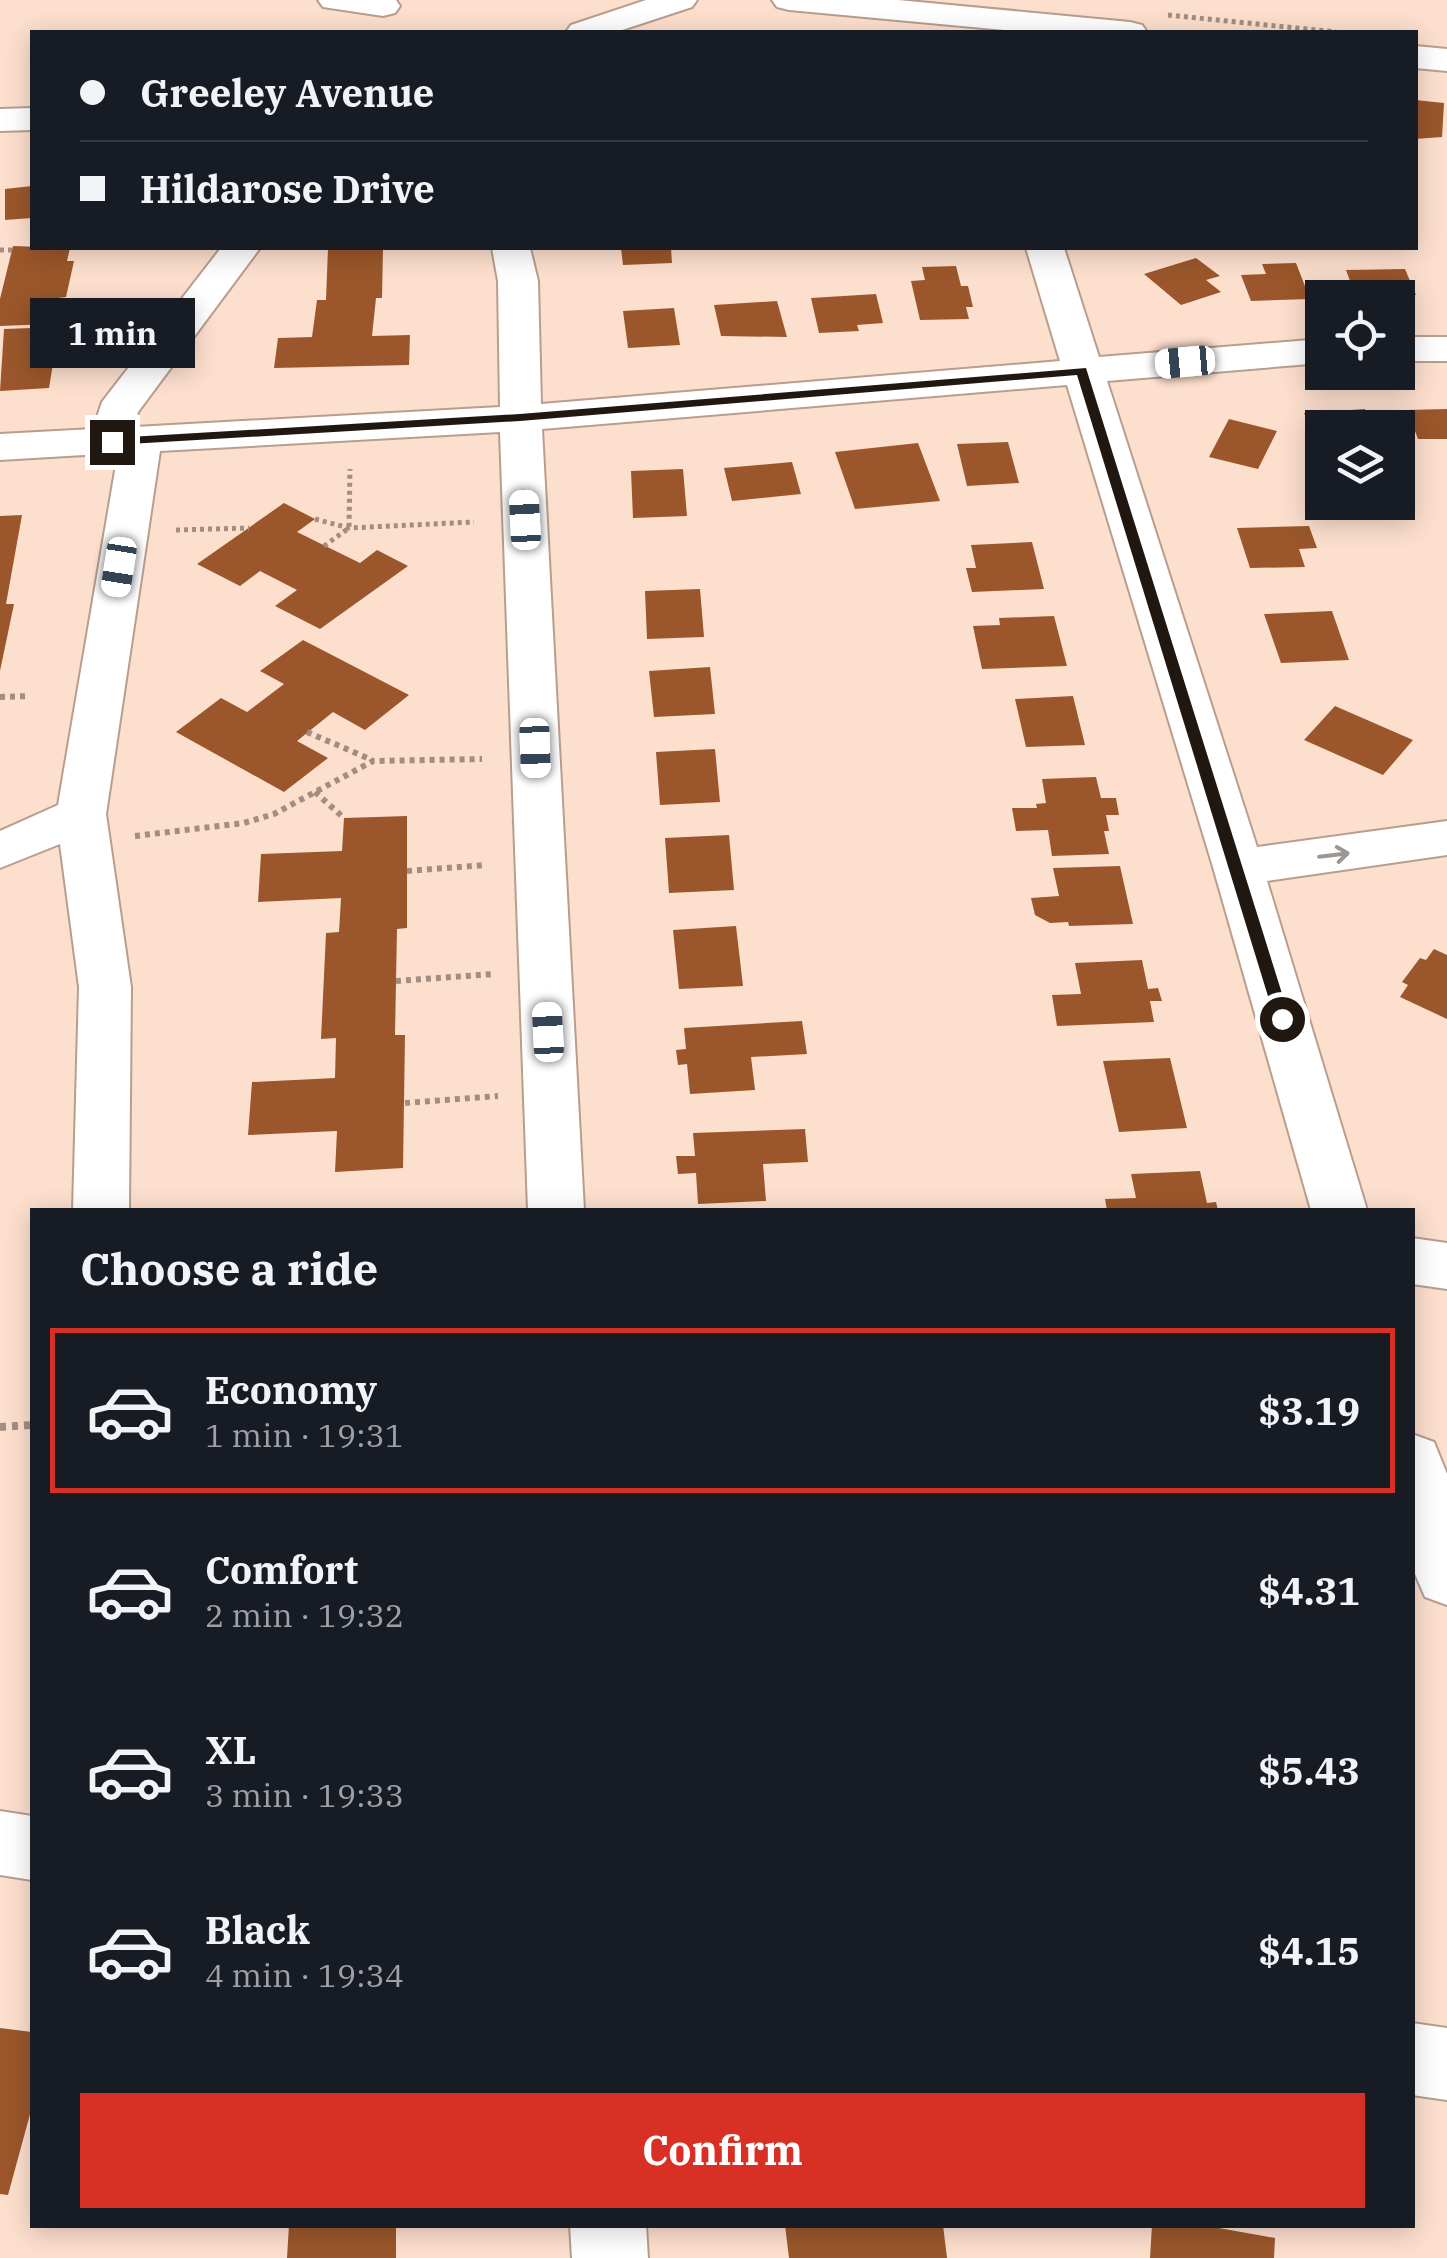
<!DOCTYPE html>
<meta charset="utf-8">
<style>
body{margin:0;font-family:"IBM Plex Serif",serif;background:#20242c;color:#f1f3f6;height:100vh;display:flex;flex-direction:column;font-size:38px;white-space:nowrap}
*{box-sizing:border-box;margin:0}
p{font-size:32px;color:#9ea1a6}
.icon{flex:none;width:55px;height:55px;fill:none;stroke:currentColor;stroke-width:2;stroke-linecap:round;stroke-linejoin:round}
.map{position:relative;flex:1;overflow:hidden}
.sheet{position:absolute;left:30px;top:1208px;width:1385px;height:1020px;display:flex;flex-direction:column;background:#171b24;border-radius:0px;box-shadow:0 5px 25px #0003}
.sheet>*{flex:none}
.hud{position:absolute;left:30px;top:30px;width:1388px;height:220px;border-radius:0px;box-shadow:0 5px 25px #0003;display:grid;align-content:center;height:220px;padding:0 50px;background:#171b24}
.fabs{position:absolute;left:1305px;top:280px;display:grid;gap:20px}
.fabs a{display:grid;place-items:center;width:110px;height:110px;border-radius:0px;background:#171b24;box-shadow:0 5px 25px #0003;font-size:50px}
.end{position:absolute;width:45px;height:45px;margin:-22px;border:12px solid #211711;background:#fff;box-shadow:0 0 0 5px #fff}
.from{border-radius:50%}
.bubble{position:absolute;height:70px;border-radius:0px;background:#171b24;box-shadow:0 5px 25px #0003;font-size:32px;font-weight:700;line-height:70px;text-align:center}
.car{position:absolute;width:30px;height:60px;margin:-30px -15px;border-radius:12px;box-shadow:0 0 8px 2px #0007;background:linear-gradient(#fff 24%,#345 0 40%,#fff 0 76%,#345 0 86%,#fff 0)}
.hud b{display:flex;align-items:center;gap:35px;height:95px;font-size:38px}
.hud b+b{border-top:2px solid #363941}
.hud i{width:25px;height:25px;background:#f1f3f6}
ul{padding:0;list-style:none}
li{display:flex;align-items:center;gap:30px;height:165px;margin:0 20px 15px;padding:0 30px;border:5px solid transparent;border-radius:0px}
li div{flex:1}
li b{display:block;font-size:38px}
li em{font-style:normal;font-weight:700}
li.current{border-color:#d93025}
li>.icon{width:90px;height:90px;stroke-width:1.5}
h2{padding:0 50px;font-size:45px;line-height:120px}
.primary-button{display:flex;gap:20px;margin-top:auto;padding:20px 50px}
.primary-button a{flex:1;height:115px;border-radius:0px;background:#d93025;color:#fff;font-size:40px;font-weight:700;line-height:115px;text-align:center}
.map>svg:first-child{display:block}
.building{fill:#9b572b}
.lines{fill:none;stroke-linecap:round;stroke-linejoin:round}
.minor-casing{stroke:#b99d8d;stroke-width:4}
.path-far2{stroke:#a38d81;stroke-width:5;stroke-dasharray:4 4;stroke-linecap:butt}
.path-far1{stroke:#a38d81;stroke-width:6;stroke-dasharray:5 5;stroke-linecap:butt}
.path{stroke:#a38d81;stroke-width:8;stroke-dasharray:6 6;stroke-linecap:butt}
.minor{fill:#fff;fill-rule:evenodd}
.oneway{stroke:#9b9794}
.route{fill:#211711}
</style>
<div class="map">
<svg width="1447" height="2258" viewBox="0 0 1447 2258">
<rect width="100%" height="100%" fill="#fddfce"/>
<path class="building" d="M1415 100 1444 103 1442 137 1415 139Z
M32 186V218L5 220V189Z
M13 246 70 248 67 261H74L66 297 58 298 52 324 0 326V299Z
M328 248H383L382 298H376L372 336 410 335 409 365 274 368 278 338 312 337 317 300H326Z
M621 248H671L672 263 623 265Z
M1196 258 1220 276 1206 280 1221 292 1181 305 1144 274Z
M1296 263 1310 299 1251 301 1241 275 1266 274 1262 264Z
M956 266 961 286H968L973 307H966L969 319 920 320 911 281 925 280 922 267Z
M1405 269 1416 295 1356 297 1346 270Z
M876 294 883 323 857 325 859 331 819 333 811 298Z
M777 301 787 337 721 336 714 305Z
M674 308 680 345 628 348 623 311Z
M59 327 49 388 0 391 4 329Z
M1365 409 1374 428H1322V443L1318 444 1304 413Z
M1447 409V439H1418L1407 410Z
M1229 419 1277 431 1258 469 1209 457Z
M1008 442 1019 483 967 486 957 444Z
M918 443 940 501 855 509 835 452Z
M792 462 801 494 732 501 724 468Z
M683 469 687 516 633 518 631 471Z
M284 503 315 519 297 532 360 563 377 550 408 566 320 629 275 606 297 590 260 571 240 586 197 564Z
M22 515 6 604H14L0 671V516Z
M1309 526 1317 548 1299 549 1305 567 1250 568 1237 528Z
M1032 542 1044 589 972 592 966 568H976L971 545Z
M700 589 704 637 647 639 645 591Z
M1332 611 1349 660 1281 663 1264 614Z
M1054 616 1067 666 982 669 973 626 1000 625 999 618Z
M303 640 409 695 365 730 333 712 297 741 328 758 284 792 176 732 221 698 247 712 284 684 260 671Z
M710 667 715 714 654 717 649 671Z
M1073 696 1085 745 1026 747 1015 699Z
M1335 706 1413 740 1383 775 1304 740Z
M715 749 720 802 660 805 656 752Z
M1096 777 1101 798H1116L1119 815H1106L1109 831H1104L1109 854 1052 856 1048 830 1016 831 1012 808H1037L1036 804 1046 803 1042 779Z
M407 816V928L397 929 396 981 395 1035H405L403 1168 335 1172 337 1131 248 1135 252 1082 335 1078 336 1038 321 1039 326 933 339 932 341 898 258 902 261 854 342 851 344 818Z
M729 835 734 890 669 893 665 838Z
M1120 866 1133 924 1069 926 1068 922 1050 923 1035 915 1031 898 1059 896 1053 868Z
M736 926 743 986 679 989 673 930Z
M1434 949 1447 955V1019L1400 997 1408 985 1402 982 1420 958 1426 960Z
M1142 960 1148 989 1158 988 1162 1001H1150L1154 1022 1057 1026 1052 995 1081 994 1075 963Z
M802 1021 807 1054 751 1057 755 1090 690 1094 687 1064 678 1065 676 1050 686 1049 684 1028Z
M1170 1058 1187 1128 1119 1132 1103 1061Z
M805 1129 808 1162 763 1164 766 1201 698 1204 696 1173 678 1174 676 1156H695L693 1133Z
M1200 1171 1207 1203 1216 1202 1218 1210H1107L1105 1199 1136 1198 1131 1174Z
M0 2028 32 2032V2107L8 2195 0 2194Z
M289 2225H396V2258H287Z
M785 2225H943L947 2258H789Z
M1152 2225H1202L1275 2238 1274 2258H1150Z"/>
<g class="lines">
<defs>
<path id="minor" d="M318 0H396L400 6 395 13 383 16 323 7Z
M646 0H697L692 7 616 32H566L571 25Z
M772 0H898L1130 22 1142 25 1147 32H1025L789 10 777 7Z
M1415 46 1447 49V71L1415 68Z
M32 108V130L0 131V109Z
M221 248H260L138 412 135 427 500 407 498 281 492 248H530L538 281 541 404 1060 361 1026 248H1064L1099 357 1322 339V363L1107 381 1257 847 1447 821V855L1267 881 1367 1210H1311L1213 867 1067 385 542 429 584 1210H528L500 432 160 451 106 814 131 987 129 1210H73L79 987 60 844 0 868V831L58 805 118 453 0 460V434L93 429 102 402Z
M1398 337H1447V361H1398Z
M1412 1238 1447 1243V1289L1412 1284Z
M1412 1434 1434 1442 1447 1474V1605L1425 1597 1412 1567Z
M0 1811 32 1816V1880L0 1875Z
M1412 2023 1447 2028V2100L1412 2095Z
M570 2225H646L648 2258H572Z"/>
</defs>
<use href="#minor" class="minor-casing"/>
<path class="path-far2" d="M1168 15 1336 32
M0 250H12
M315 519 349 528 474 522
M176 530 249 528
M324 546 349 528 350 469"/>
<path class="path-far1" d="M0 697 29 696
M307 732 372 760
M315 792 344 818
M135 836 244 823 274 814 373 761 482 759
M407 871 486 865
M396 981 494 974
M405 1103 498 1096"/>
<path class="path" d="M0 1427 32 1425"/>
<use href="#minor" class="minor"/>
</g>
<defs><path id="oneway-shaft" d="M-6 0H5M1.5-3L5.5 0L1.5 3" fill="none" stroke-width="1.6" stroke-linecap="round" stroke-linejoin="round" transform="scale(2.5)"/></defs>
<use class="oneway" href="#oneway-shaft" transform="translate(1334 855) rotate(-7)"/>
<path class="route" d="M1086 368 1290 1019 1282 1025 1275 1019 1077 375 520 421 112 445 106 442 112 438 520 414Z"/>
</svg>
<div class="fabs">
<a><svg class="icon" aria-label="locate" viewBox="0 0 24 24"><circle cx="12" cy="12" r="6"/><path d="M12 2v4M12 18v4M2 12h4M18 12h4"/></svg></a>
<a><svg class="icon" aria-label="layers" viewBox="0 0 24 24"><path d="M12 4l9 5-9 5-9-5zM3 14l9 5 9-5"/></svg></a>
</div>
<i class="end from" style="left:1282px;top:1019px"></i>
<i class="end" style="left:112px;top:442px"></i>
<div class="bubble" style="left:30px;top:298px;width:165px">1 min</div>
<i class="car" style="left:1185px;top:362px;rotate:265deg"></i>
<i class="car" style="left:525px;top:520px;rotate:357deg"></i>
<i class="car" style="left:119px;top:567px;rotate:189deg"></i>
<i class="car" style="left:535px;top:748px;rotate:178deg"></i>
<i class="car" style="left:548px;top:1032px;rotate:357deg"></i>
<div class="hud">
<b><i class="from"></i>Greeley Avenue</b>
<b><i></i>Hildarose Drive</b>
</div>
<section class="sheet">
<h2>Choose a ride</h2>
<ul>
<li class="current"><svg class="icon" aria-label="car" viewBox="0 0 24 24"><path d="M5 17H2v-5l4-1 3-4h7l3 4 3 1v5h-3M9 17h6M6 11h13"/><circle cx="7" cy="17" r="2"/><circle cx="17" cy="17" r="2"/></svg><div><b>Economy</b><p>1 min · 19:31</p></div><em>$3.19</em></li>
<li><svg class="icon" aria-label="car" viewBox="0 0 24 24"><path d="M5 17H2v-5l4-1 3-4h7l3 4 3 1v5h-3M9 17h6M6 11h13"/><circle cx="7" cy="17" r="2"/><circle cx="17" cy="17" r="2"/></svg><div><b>Comfort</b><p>2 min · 19:32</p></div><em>$4.31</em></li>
<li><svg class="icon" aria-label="car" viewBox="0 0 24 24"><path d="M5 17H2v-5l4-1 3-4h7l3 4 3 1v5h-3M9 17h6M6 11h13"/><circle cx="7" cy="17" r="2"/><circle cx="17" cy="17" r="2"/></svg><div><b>XL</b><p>3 min · 19:33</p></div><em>$5.43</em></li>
<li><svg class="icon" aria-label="car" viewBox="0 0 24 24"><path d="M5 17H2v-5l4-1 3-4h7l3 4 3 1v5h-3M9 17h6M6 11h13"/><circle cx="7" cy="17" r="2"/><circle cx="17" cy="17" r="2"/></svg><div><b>Black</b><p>4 min · 19:34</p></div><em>$4.15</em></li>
</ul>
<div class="primary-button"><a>Confirm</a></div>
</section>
</div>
